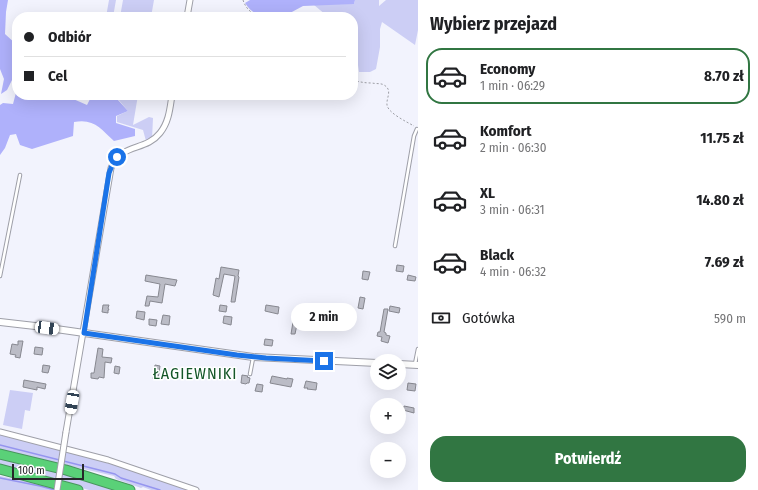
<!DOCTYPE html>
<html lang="pl">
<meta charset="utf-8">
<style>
body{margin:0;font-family:"Fira Sans Condensed",sans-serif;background:#f2f2f2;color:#202124;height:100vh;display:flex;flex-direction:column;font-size:15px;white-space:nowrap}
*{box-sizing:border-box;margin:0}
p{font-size:13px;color:#757577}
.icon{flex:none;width:22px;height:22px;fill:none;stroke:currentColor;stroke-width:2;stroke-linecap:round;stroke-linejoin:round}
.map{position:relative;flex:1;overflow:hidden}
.sheet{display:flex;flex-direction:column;background:#fff;width:340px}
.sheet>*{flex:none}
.guide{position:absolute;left:12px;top:12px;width:346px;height:88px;border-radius:16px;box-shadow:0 4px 16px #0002;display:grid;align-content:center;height:88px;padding:0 12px;background:#fff}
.controls{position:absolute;left:370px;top:354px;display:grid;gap:8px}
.controls a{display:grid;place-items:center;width:36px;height:36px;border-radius:50%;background:#fff;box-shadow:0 4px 16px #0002;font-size:20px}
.scale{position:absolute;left:12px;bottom:10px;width:72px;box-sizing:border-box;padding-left:4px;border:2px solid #26272a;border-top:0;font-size:11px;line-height:14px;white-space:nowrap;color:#26272a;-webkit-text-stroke:3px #fff;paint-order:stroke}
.end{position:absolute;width:18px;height:18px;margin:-9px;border:5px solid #1a73e8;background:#fff;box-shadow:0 0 0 2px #fff}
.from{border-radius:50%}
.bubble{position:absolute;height:28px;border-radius:14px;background:#fff;box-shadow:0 4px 16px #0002;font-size:13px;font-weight:700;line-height:28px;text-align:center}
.car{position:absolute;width:12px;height:24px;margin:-12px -6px;border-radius:5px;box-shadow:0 0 3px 1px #0007;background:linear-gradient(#fff 24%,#345 0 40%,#fff 0 76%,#345 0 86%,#fff 0)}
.guide b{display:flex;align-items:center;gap:14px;height:38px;font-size:15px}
.guide b+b{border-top:1px solid #e0e0e0}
.guide i{width:10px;height:10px;background:#202124}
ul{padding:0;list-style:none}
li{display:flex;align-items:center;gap:12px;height:56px;margin:0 8px 6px;padding:0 4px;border:2px solid transparent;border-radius:16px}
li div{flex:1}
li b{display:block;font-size:15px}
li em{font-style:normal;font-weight:700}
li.selected{border-color:#317642}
li>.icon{width:36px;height:36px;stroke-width:1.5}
h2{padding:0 12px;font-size:18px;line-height:48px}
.pay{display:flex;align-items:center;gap:10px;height:44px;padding:0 12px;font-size:15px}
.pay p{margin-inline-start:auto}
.cta{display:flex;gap:8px;margin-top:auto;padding:8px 12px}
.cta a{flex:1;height:46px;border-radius:16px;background:#317642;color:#fff;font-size:16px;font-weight:700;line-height:46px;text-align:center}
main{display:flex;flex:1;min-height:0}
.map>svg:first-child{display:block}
.green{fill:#cccef5}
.forest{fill:#afb1fb}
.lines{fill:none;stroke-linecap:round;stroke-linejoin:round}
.stream{stroke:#9595ef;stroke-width:1.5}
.building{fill:#bbbcc6;stroke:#878890}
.service-casing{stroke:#9e9fa8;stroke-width:4.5}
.minor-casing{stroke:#9e9fa8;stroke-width:7}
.tertiary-casing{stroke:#9e9fa8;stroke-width:8}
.motorway-casing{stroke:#48965d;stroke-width:11}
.path{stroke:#9d9ea5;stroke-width:1;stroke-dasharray:2 2;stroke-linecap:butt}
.service{stroke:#fff;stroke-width:2.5}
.minor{stroke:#fff;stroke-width:5}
.tertiary{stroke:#fff;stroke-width:6}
.motorway{stroke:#5ad178;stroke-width:9}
.minor-bridge-casing{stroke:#9e9fa8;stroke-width:7;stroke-linecap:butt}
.minor-bridge{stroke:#fff;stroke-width:5}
.route{stroke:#1a73e8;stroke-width:5}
.labels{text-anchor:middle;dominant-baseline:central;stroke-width:3;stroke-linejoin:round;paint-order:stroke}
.quarter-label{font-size:16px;letter-spacing:1px;fill:#145628;stroke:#fff}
</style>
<main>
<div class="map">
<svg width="418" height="490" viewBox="0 0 418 490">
<rect width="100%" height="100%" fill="#f2f3fd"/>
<path class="green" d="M109 0H116L113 17H106Z
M123 0H154L151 17H120Z
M333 0 354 4 355 0H379V6L386 0H418V30L415 45 382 22 380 29V47L376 69 370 72H359L358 65 354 58 353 59V17H327L326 15 314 5Z
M108 95H138L133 125 149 117 153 118 152 139 146 141 143 130 117 122V116L128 111 118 99 109 100Z
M10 390 33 393 30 411 25 410 22 429 3 425Z
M0 435 105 461 190 490H151L143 487 141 488 116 479 114 476 0 450Z
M0 456 44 467 120 490H89L0 465Z
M0 476 53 487 52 490H0Z"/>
<path class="forest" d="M0 0H8L6 12 5 34 17 45V79L13 78 7 90 1 94 4 79 0 69Z
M250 0H355L354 4 303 6 290 13 286 17C269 17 255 19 245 3Z
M17 89V95H72L71 98 87 105 92 95H106L108 100H118L128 111 116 116V123L135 129V136L114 141C101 129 94 118 74 122L73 136 32 149 20 145 16 134 10 135 5 148 0 155V105L3 103 13 104Z"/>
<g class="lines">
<path class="stream" d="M0 445 115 474 121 478 160 490
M0 478 40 486 55 490"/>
</g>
<path class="building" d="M397 265 404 266 403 272 396 271Z
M221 267 239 270 238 276 239 277 235 302H231L235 276 224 274 219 297 213 295 216 278 219 279Z
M363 271 370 272 368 280 362 279Z
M146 275 177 280 175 286 165 284 162 303 150 301 149 306H145L147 296 158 297 160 284 145 281Z
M408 275 416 277 415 281 407 280Z
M360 297 365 298 363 309 358 308Z
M103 305H109L108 308 109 310H108V313L102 312Z
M220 305 227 306 226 312 219 311Z
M266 305 279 307 278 314 265 311Z
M390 306 400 308 399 313 389 311Z
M384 309H388L384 332 386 333V335L390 336 388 343 381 341 382 337 377 336 378 332H380Z
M295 310 304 311 303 316 299 315 295 334H291Z
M137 311 145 312 144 320 136 318Z
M163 315 170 316 169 325 161 324Z
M224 316 232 317 231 325 223 323Z
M149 319 157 320 156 326 149 325Z
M265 339 273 340 272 346 264 345Z
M18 341H23L20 358 15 357 16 355 10 354 12 344 18 345Z
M35 347 43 348 42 355 34 354Z
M98 348 103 349 102 357 112 358 111 363 105 362 104 378 99 377 98 379 91 378V373H94Z
M43 365 50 366 48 373 42 372Z
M155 365 160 366 158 379H153Z
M115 366 120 367 119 374 114 373Z
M242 375 248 376 247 377 250 378 249 383H247L246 384 241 383Z
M272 376 287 379V378L293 379 291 387 270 383Z
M24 380 46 384 45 389 37 387V390L23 387Z
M306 381 317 383 316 390 307 389 308 388H304Z
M408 383 416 384 415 391 407 390Z
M257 384 263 385 262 392 255 391Z
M404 406 414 408V413L403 410Z"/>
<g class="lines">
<defs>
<path id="service" d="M395 246 414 136 417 129
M0 276 20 175
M415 364 418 349
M250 374 253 358"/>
<path id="minor" d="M187 17 190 0
M0 432 108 460 196 490
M66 432 111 168C122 142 145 152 160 133 169 122 170 108 172 95"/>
<path id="tertiary" d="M0 322 35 326 253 357 377 363
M399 364 418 365"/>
<path id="motorway" d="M0 454 66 470 130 490
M0 469 78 490"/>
</defs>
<use href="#service" class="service-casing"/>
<use href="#minor" class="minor-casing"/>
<use href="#tertiary" class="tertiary-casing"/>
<use href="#motorway" class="motorway-casing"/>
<path class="path" d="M243 0C246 9 251 13 260 17
M353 80C359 82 365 83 372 83 376 84 381 83 384 85 393 90 386 98 387 105 388 113 407 122 414 126"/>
<use href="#service" class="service"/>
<use href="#minor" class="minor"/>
<use href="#tertiary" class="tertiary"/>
<use href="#motorway" class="motorway"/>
<defs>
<path id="minor-bridge" d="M57 490 66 432"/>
</defs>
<use href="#minor-bridge" class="minor-bridge-casing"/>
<use href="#minor-bridge" class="minor-bridge"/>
</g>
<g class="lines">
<path class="route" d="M117 157 113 163 109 173 84 333 237 355 266 358 324 361"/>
</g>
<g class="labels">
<g class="quarter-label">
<text x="195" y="373">ŁAGIEWNIKI</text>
</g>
</g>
</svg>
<div class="controls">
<a><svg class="icon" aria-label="layers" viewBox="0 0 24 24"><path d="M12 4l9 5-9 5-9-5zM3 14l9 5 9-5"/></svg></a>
<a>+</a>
<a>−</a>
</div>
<div class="scale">100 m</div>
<i class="end from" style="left:117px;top:157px"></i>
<i class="end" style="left:324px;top:361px"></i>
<div class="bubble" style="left:291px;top:303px;width:66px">2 min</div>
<i class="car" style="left:47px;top:328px;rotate:98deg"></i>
<i class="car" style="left:72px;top:402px;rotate:190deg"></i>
<div class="guide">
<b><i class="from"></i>Odbiór</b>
<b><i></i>Cel</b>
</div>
</div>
<section class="sheet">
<h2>Wybierz przejazd</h2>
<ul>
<li class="selected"><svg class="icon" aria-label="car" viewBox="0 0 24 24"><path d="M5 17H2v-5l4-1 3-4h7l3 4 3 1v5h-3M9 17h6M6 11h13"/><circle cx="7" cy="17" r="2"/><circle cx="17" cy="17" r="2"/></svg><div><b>Economy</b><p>1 min · 06:29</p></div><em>8.70 zł</em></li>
<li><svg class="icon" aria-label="car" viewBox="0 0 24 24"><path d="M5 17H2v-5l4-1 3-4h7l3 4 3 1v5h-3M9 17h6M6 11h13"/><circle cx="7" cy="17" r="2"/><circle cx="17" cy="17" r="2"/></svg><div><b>Komfort</b><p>2 min · 06:30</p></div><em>11.75 zł</em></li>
<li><svg class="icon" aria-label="car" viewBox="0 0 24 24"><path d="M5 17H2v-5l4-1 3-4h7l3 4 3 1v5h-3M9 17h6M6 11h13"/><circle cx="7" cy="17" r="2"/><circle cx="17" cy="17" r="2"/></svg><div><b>XL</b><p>3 min · 06:31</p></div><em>14.80 zł</em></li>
<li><svg class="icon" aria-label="car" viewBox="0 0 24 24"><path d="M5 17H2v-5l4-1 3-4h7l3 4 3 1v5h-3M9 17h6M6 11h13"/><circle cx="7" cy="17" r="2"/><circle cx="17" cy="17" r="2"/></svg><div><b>Black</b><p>4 min · 06:32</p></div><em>7.69 zł</em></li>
</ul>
<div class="pay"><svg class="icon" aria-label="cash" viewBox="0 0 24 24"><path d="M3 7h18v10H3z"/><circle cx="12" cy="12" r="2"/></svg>Gotówka<p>590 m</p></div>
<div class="cta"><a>Potwierdź</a></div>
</section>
</main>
